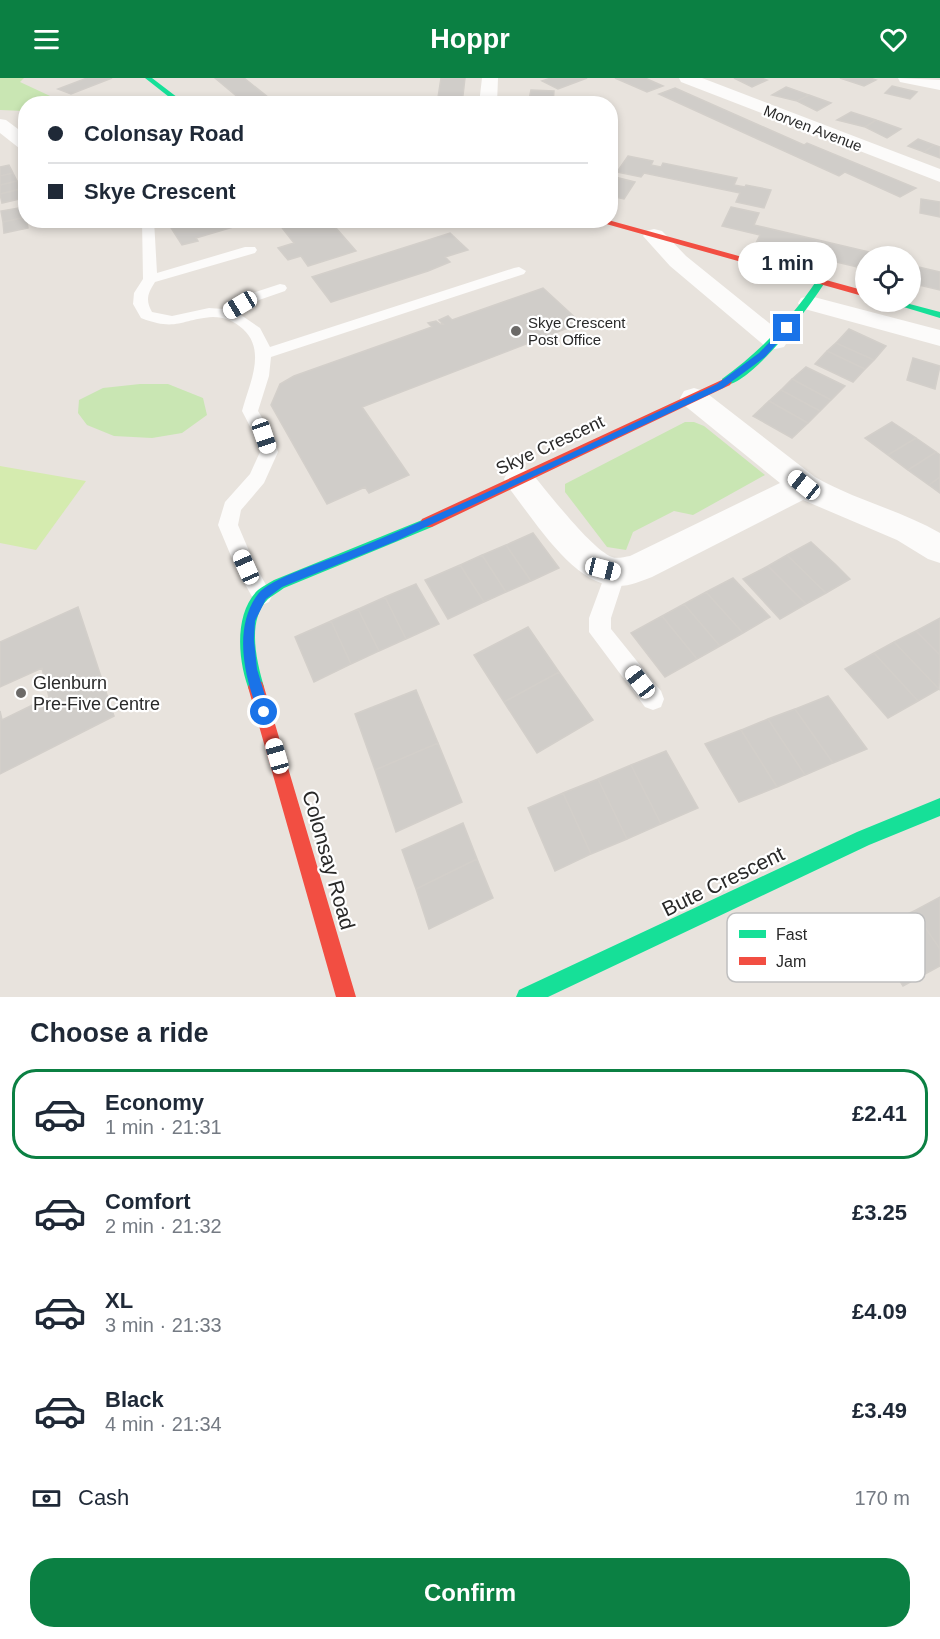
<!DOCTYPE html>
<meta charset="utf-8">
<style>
body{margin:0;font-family:Helvetica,sans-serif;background:#f6f6f7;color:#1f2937;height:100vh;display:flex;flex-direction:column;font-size:22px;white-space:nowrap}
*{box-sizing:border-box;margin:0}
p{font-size:20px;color:#747a83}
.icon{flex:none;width:33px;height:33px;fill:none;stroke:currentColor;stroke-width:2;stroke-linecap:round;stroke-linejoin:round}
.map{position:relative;height:919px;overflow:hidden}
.details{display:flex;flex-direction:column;background:#fff;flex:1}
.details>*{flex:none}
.top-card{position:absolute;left:18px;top:18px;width:600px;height:132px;border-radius:24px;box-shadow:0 3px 9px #0003;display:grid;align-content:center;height:132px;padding:0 30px;background:#fff}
.buttons{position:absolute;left:855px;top:168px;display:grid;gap:12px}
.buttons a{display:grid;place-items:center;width:66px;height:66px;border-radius:50%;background:#fff;box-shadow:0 3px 9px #0003;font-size:30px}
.end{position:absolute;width:27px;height:27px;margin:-14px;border:8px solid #1a73e8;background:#fff;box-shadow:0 0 0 3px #fff}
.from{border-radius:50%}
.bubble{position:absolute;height:42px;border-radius:21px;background:#fff;box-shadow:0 3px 9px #0003;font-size:20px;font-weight:800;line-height:42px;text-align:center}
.car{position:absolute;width:18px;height:36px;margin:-18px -9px;border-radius:8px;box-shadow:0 0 4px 2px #0007;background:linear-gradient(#fff 24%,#345 0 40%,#fff 0 76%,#345 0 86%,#fff 0)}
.top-card b{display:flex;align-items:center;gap:21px;height:57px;font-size:22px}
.top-card b+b{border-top:2px solid #e0e1e3}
.top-card i{width:15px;height:15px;background:#1f2937}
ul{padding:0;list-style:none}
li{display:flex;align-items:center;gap:18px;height:90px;margin:0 12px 9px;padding:0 18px;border:3px solid transparent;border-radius:24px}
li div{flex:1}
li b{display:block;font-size:22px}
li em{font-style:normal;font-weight:800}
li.selected{border-color:#0b8043}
li>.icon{width:54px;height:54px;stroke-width:1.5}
h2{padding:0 30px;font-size:27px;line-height:72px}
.pay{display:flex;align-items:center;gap:15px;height:66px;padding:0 30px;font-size:22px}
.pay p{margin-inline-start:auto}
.cta{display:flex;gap:12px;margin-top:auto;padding:12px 30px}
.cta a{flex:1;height:69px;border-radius:24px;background:#0b8043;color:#fff;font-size:24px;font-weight:800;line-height:69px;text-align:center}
header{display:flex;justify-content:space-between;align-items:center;height:78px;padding:0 30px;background:#0b8043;color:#fff;font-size:27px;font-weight:800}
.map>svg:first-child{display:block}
.green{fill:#c9e6b3}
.pitch{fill:#d5ebaf}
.building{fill:#d0cdc9;stroke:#d3cfca;stroke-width:1.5}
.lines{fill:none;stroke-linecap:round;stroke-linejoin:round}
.lane{fill:#fcfbfa;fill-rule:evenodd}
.street{fill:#fcfbfa;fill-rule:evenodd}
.fast{fill:#16e098;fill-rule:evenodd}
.jam{fill:#f24e42;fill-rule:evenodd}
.route{fill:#1a73e8}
.poi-dot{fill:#6c6a68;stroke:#fff;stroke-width:2}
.labels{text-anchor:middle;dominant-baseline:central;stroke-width:4.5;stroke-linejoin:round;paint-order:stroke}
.far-street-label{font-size:15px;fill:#292929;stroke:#fff}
.far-poi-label{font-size:15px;fill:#292929;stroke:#fff;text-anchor:start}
.street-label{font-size:18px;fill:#292929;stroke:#fff}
.poi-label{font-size:18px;fill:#292929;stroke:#fff;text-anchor:start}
.near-street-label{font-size:21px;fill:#292929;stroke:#fff}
.key{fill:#fff;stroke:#bfbfbf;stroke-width:1.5}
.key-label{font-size:16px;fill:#292929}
</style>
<header><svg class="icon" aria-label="menu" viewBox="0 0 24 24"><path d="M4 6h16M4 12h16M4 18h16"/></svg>Hoppr<svg class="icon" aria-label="heart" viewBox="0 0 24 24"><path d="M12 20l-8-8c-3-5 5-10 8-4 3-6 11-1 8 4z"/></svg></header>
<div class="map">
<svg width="940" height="919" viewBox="0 0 940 919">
<rect width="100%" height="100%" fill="#e8e3dd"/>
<path class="green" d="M0 0H24L20 4 63 24 26 26 25 33 0 32Z
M140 306H168L203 320 207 337 182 355 152 360 114 358 87 347 78 335 79 322 103 310Z
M685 344H694L704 348 765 397 693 437 674 433 633 454 626 472 607 469 565 414V406Z"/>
<path class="pitch" d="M0 388 86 403 36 472 0 465Z"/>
<path class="building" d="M87 0H112L71 16 58 11Z
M215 0H244L269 20 246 26Z
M441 0H465L462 26H437Z
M551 0H587L558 11 542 3Z
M615 0H645L663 8 647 14Z
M734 0H761L767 2 752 9Z
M840 0H870L876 2 864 8Z
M892 8 917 14 910 21 885 15Z
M786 9 809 17 797 23 772 17Z
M675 10 804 67 807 65 916 110 900 119 845 94 839 98 659 16Z
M531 12 554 13 553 26H528Z
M809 17 831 25 817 33 797 23Z
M851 34 876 42 865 49 837 42Z
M876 42 901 51 887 60 865 49Z
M918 61 934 67 924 74 908 68Z
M934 67 940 69V80L924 74Z
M628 78 653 83 651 87 661 89 663 85 737 100 734 107 745 109 746 107 771 112 764 130 736 124 740 115 644 95 641 99 617 94Z
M9 87 13 95 0 98V89Z
M13 95 17 103 0 107V98Z
M611 98 635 104 624 121 610 118Z
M17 103 20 111 0 116V107Z
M20 111 24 120 2 125 0 116Z
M921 121 940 124V139L920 135Z
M24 129 26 139 3 144 1 133Z
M731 129 759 135 754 147 886 178H866V191L756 165 760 157 722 148Z
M26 139 28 150 4 155 3 144Z
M166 142H257L196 160 198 163 182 167Z
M276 142H329L356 173 308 188 301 178 288 182 278 170 294 165Z
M450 155 468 172 445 179 450 184 428 193 331 224 312 199Z
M910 187 940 194V212L910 205Z
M543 210 581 245 362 329 409 397 369 415 365 409 327 426 271 327 280 306 294 298 432 249 428 245 436 243 440 246H443L439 242 448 238 452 242Z
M849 251 886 268 874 282 836 265Z
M836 265 874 282 865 291 827 273Z
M827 273 865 291 853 304 815 286Z
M913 280 940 288 935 311 907 302Z
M806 289 845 308 831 322 792 301Z
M792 301 831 322 820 333 781 312Z
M781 312 820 333 808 345 769 323Z
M769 323 808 345 792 360 753 338Z
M892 344 916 360 888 377 865 360Z
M916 360 936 374 908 392 888 377Z
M936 374 940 377V399L929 407 908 392Z
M940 399V415L929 407Z
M533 455 559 490 531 503 506 467Z
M811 464 835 486 850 501 826 515 787 477Z
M506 467 531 503 506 514 482 477Z
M482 477 506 514 484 524 460 487Z
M787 477 826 515 806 526 768 488Z
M460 487 484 524 448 541 425 502Z
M768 488 806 526 780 541 743 501Z
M733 500 770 539 743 555 706 514Z
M416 506 439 546 406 561 385 519Z
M706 514 743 555 720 568 684 526Z
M385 519 406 561 379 573 358 531Z
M684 526 720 568 697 581 662 538Z
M78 529 114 638 0 696V633L2 642 49 619 42 590 0 609V564Z
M358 531 379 573 351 586 331 543Z
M662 538 697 581 665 599 631 555Z
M940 540V577L916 553Z
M331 543 351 586 314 604 295 559Z
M528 549 559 594 504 624 474 577Z
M916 553 940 577 939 611 894 564Z
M894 564 939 611 918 623 874 575Z
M874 575 918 623 888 640 845 591Z
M559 594 593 642 537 675 504 624Z
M416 612 438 665 375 692 355 636Z
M828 618 867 671 833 685 795 631Z
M795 631 833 685 805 697 768 641Z
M768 641 805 697 777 709 741 652Z
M741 652 777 709 739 724 705 666Z
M438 665 462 724 396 754 375 692Z
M666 673 698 730 661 746 631 687Z
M631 687 661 746 627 761 598 701Z
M598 701 627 761 591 776 563 715Z
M563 715 591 776 555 793 528 730Z
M463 745 477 781 416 811 402 772Z
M477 781 493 820 429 851 416 811Z
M940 819V871L914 833Z
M914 833 940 871V888L903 908 869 854Z"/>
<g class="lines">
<path class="lane" d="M142 142H154L157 195 245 169H255L257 172 255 175 155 204C148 215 145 222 152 234L172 238 209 230 223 231 249 216 280 206 285 207 287 210 285 213 259 222 238 235 260 250 270 269 514 190 519 189 526 193 524 196 271 279 269 298 258 333 273 358 278 374 264 405 241 432 238 447 255 487 272 518 269 524 262 527 255 524 236 490 218 447 225 424 250 396 260 374 255 358 242 333C249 306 267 273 243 251 234 243 225 239 213 239 181 241 177 254 141 240L133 226 134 215 143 201Z
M616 486 623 488 626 494 611 540V551L661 613 664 621 661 629 653 632 645 629 589 554V540L606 494 609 488Z"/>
<path class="street" d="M482 0H498L497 26H479Z
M679 0H702L940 91V104L681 4Z
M898 0 940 2V12L900 4Z
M0 41 6 42 26 57V72L19 70 0 55Z
M654 151 662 153 686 178 784 257 788 263 784 269 775 271 766 269 670 188 643 158 646 153Z
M810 218 940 252V268L801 230 798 225 801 220Z
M694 310 704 313 815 399C855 422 900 432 940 455V485L928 481 897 462 803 422 652 499C641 503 628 509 616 508 573 507 533 440 508 409L504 401 508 393 519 389 530 393C546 412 591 471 612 479 617 481 624 479 630 478L780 405 684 327 680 320 684 313Z"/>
<path class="fast" d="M145 0H152L186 26H178Z
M820 201 825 204C812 226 748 312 722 307V301C761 273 790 242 817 202Z
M887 224H902L940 234V240Z
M427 440 432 441 434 445 432 449 284 510C279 514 273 517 268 521 246 543 257 584 264 609L262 614 256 616 250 614C238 586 233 536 258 512 263 508 269 505 274 502Z
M940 720V738L869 767 548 919H516L519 912 857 754Z"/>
<path class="jam" d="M592 142H608L866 213V219Z
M726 300 732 304 730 307 432 449H422L420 445 422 441Z
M256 602 262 604 264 609 356 919H336L248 609 250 604Z"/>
</g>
<path class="route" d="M784 249 791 250 765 279 723 310 396 463 282 509 266 521 255 543 254 562 257 591 270 634 268 638H260C245 602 232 551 258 516 270 500 327 483 348 474 473 424 594 363 717 306L759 275Z"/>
<g class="poi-dot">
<circle cx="516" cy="253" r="6"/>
<circle cx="21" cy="615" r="6"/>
</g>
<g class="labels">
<g class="far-street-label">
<text transform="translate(813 50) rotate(21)">Morven Avenue</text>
</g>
<g class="far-poi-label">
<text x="528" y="244">Skye Crescent<tspan x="528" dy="17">Post Office</tspan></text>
</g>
<g class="street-label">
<text transform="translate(550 367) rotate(-25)">Skye Crescent</text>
</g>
<g class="poi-label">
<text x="33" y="605">Glenburn<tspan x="33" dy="21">Pre-Five Centre</tspan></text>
</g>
<g class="near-street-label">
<text transform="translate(329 782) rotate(74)">Colonsay Road</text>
<text transform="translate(723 803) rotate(-26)">Bute Crescent</text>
</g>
</g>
<rect x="727" y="835" width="198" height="69" rx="9" class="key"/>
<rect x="739" y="852" width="27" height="8" fill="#16e098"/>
<rect x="739" y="879" width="27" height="8" fill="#f24e42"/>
<g class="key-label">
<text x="776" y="862">Fast</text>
<text x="776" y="889">Jam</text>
</g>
</svg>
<div class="buttons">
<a><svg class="icon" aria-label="locate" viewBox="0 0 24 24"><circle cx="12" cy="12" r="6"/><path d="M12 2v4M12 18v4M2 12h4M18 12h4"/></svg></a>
</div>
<i class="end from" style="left:264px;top:634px"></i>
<i class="end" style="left:787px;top:250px"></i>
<div class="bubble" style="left:738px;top:164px;width:99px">1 min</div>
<i class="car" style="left:240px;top:227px;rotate:239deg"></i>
<i class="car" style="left:264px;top:358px;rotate:161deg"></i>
<i class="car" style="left:804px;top:407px;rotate:309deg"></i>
<i class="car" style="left:246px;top:489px;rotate:336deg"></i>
<i class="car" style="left:603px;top:491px;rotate:104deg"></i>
<i class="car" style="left:640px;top:604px;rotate:322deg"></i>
<i class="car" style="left:277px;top:678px;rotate:344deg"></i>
<div class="top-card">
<b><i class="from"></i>Colonsay Road</b>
<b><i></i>Skye Crescent</b>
</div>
</div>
<section class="details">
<h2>Choose a ride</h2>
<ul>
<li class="selected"><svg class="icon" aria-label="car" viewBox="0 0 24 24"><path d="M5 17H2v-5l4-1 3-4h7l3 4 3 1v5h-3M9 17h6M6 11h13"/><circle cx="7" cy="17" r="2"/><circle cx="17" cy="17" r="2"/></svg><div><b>Economy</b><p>1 min · 21:31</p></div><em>£2.41</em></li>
<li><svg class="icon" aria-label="car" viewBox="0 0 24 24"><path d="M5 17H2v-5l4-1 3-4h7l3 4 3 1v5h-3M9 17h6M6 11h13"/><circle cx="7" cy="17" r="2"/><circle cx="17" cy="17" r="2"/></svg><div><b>Comfort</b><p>2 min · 21:32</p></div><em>£3.25</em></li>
<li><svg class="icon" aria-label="car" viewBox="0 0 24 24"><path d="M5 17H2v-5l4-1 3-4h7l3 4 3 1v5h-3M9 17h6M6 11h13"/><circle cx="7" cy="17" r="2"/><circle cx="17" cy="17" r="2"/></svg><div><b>XL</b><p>3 min · 21:33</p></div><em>£4.09</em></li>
<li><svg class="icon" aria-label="car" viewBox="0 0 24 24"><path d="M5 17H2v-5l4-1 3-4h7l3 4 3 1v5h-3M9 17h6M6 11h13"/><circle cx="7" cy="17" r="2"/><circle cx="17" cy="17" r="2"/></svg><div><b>Black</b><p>4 min · 21:34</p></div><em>£3.49</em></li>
</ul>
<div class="pay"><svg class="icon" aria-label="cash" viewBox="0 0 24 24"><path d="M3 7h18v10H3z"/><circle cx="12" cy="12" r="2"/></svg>Cash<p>170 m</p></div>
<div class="cta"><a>Confirm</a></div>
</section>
